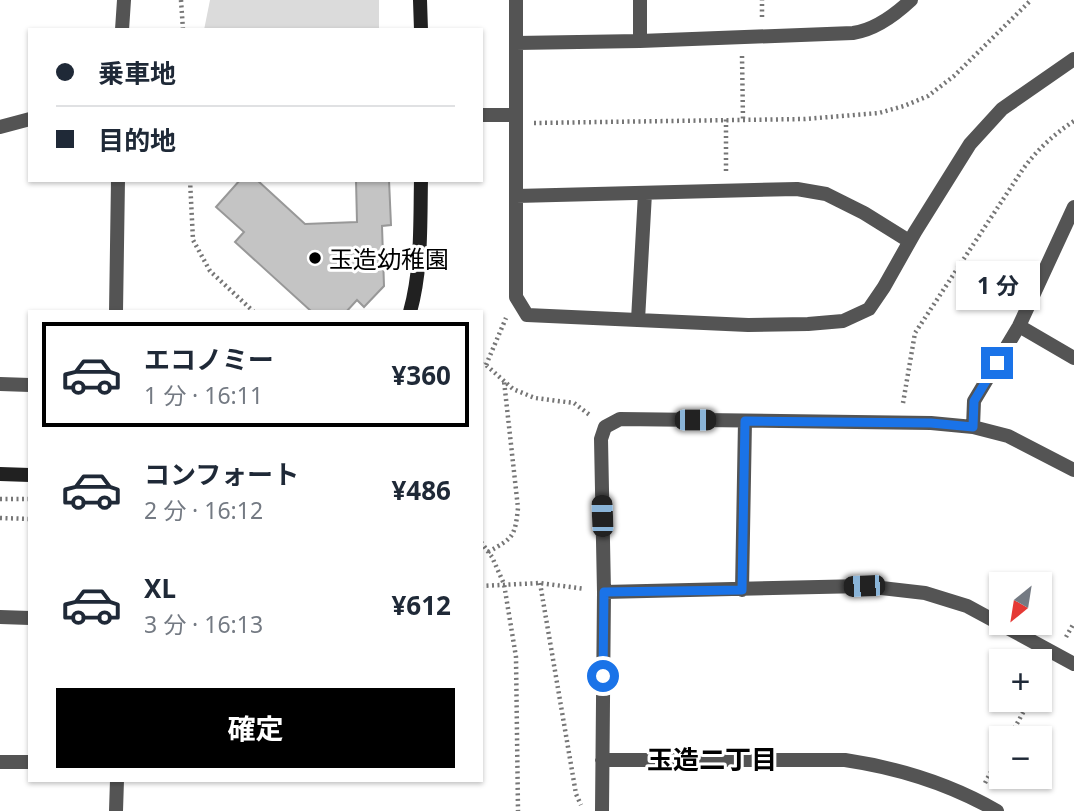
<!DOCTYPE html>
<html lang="ja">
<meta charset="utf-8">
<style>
body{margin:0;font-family:"Noto Sans","Noto Sans JP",sans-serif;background:#f6f6f7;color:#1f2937;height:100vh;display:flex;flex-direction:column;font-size:26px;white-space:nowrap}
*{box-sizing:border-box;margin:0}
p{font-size:23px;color:#747a83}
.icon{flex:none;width:38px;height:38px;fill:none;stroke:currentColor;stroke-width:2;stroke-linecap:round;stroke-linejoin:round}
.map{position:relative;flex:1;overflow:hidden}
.drawer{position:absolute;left:28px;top:310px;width:455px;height:472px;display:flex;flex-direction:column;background:#fff;border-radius:0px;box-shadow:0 2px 5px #0004}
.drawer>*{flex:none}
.hud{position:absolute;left:28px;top:28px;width:455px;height:154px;border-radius:0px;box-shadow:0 2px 5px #0004;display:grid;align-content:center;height:154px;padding:0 28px;background:#fff}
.needle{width:46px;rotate:210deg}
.buttons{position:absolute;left:989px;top:572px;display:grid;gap:14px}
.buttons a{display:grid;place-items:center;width:63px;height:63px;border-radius:0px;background:#fff;box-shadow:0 2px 5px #0004;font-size:35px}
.end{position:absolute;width:32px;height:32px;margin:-16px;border:9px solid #1a73e8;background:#fff;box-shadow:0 0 0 4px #fff}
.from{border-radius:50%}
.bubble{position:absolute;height:49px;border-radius:0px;background:#fff;box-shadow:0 2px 5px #0004;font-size:23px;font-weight:700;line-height:49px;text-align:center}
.car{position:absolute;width:21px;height:42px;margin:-21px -10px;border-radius:9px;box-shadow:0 0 5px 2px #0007;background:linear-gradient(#222 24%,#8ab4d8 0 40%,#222 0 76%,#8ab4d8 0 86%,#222 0)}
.hud b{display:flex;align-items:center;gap:24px;height:66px;font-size:26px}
.hud b+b{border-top:2px solid #e0e1e3}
.hud i{width:18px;height:18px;background:#1f2937}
ul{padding:12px 0 0;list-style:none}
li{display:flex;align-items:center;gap:21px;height:105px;margin:0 14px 10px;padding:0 14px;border:4px solid transparent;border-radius:0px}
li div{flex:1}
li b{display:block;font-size:26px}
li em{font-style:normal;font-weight:700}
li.selected{border-color:#000}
li>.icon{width:63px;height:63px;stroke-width:1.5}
.cta{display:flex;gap:14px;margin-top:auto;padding:14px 28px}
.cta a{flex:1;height:80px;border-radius:0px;background:#000;color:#fff;font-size:28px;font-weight:700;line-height:80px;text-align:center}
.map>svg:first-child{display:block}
.green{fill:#dbdbdb}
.building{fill:#c4c4c4;stroke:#989898;stroke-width:2}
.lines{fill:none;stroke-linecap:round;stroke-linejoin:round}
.path{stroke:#767676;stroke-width:4.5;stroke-dasharray:2 3.5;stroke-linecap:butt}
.street{stroke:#545454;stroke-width:14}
.secondary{stroke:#212121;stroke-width:14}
.route{stroke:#1a73e8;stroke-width:9}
.poi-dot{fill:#000;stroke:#fff;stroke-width:2.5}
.labels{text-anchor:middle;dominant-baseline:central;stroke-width:6;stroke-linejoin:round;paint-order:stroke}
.poi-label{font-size:24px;fill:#000;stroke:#fff;text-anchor:start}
.neighbourhood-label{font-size:26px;font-weight:bold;fill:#000;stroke:#fff}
</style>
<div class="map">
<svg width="1074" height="811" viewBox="0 0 1074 811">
<rect width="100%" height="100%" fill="#fff"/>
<path class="green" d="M210 0H379V30H204Z"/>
<path class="building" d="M240 180H257L305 224 357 222 356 180H389L391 225 382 226 384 286 364 307 357 300 346 312H312L235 242 244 232 216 207Z"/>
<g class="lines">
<path class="path" d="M181 0 183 30
M762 17V0
M742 56 743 120
M534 123 805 119 879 113 904 106 928 96 954 76 1031 0
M726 171V119
M190 180 193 240 210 271 254 312
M481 364 486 365 513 389 535 398 574 403 591 416
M486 365 506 318
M903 403 915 333 1023 169C1037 150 1054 134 1074 121
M0 499H30
M0 518 30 519
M481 542 492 557 504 584 516 657 518 811
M488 552C513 538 515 537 518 508L504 381
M540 583 576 794 581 805
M481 586 540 583 585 589
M1066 637 1074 623
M1040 683 1048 669
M1009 738 1030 700
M985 783 1001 753"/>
<path class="street" d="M516 0V297L527 315 748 325 808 324 843 321 869 309 884 287 915 232 970 144 1002 109 1074 59
M122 30 124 0
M640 41V0
M516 43 640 41 853 33C875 30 895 15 911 0
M481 115H516
M0 127 30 119
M516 196 797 189 826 194 864 213 909 241
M116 312 118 180
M638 320 645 193
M1019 326 1074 358
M0 384 30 385
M973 427 974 401 1019 326 1074 207
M742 590 745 421
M604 592 864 586 925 593 967 606 1074 664
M0 617 30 618
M602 760H845C899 768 950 784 997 811
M0 762H30
M116 811 117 780
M602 811 604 592 601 439 605 427 620 419 931 423 973 427 1008 436 1074 470"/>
<path class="secondary" d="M420 0 421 30
M410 312C422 269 420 224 421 180
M0 474 30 475"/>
</g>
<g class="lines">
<path class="route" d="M603 676 604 592 742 590 745 421 931 423 973 427 974 401 997 363"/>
</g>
<circle class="poi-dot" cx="315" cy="258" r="7"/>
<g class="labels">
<g class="poi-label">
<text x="329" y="258">玉造幼稚園</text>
</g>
<g class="neighbourhood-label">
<text x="712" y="759">玉造二丁目</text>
</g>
</g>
</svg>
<div class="buttons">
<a><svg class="needle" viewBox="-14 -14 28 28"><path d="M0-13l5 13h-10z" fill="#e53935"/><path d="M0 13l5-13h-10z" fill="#747a83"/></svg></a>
<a>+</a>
<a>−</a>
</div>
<i class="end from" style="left:603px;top:676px"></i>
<i class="end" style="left:997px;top:363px"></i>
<div class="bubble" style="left:956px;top:261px;width:84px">1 分</div>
<i class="car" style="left:695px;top:420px;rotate:90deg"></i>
<i class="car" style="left:602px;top:516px;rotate:358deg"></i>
<i class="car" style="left:864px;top:586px;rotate:268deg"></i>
<div class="hud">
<b><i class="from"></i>乗車地</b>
<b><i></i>目的地</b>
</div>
<section class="drawer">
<ul>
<li class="selected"><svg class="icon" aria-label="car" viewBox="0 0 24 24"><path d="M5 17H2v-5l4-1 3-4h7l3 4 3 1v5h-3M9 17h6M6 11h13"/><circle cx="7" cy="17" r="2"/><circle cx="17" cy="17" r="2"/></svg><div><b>エコノミー</b><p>1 分 · 16:11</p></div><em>¥360</em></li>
<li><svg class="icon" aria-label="car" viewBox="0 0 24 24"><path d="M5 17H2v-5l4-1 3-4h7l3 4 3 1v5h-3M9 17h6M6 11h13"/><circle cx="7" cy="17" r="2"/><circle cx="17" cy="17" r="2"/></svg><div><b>コンフォート</b><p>2 分 · 16:12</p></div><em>¥486</em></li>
<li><svg class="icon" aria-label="car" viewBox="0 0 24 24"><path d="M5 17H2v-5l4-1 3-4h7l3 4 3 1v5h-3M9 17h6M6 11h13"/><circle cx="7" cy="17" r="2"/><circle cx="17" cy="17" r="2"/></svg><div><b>XL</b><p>3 分 · 16:13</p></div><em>¥612</em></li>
</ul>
<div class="cta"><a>確定</a></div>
</section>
</div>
